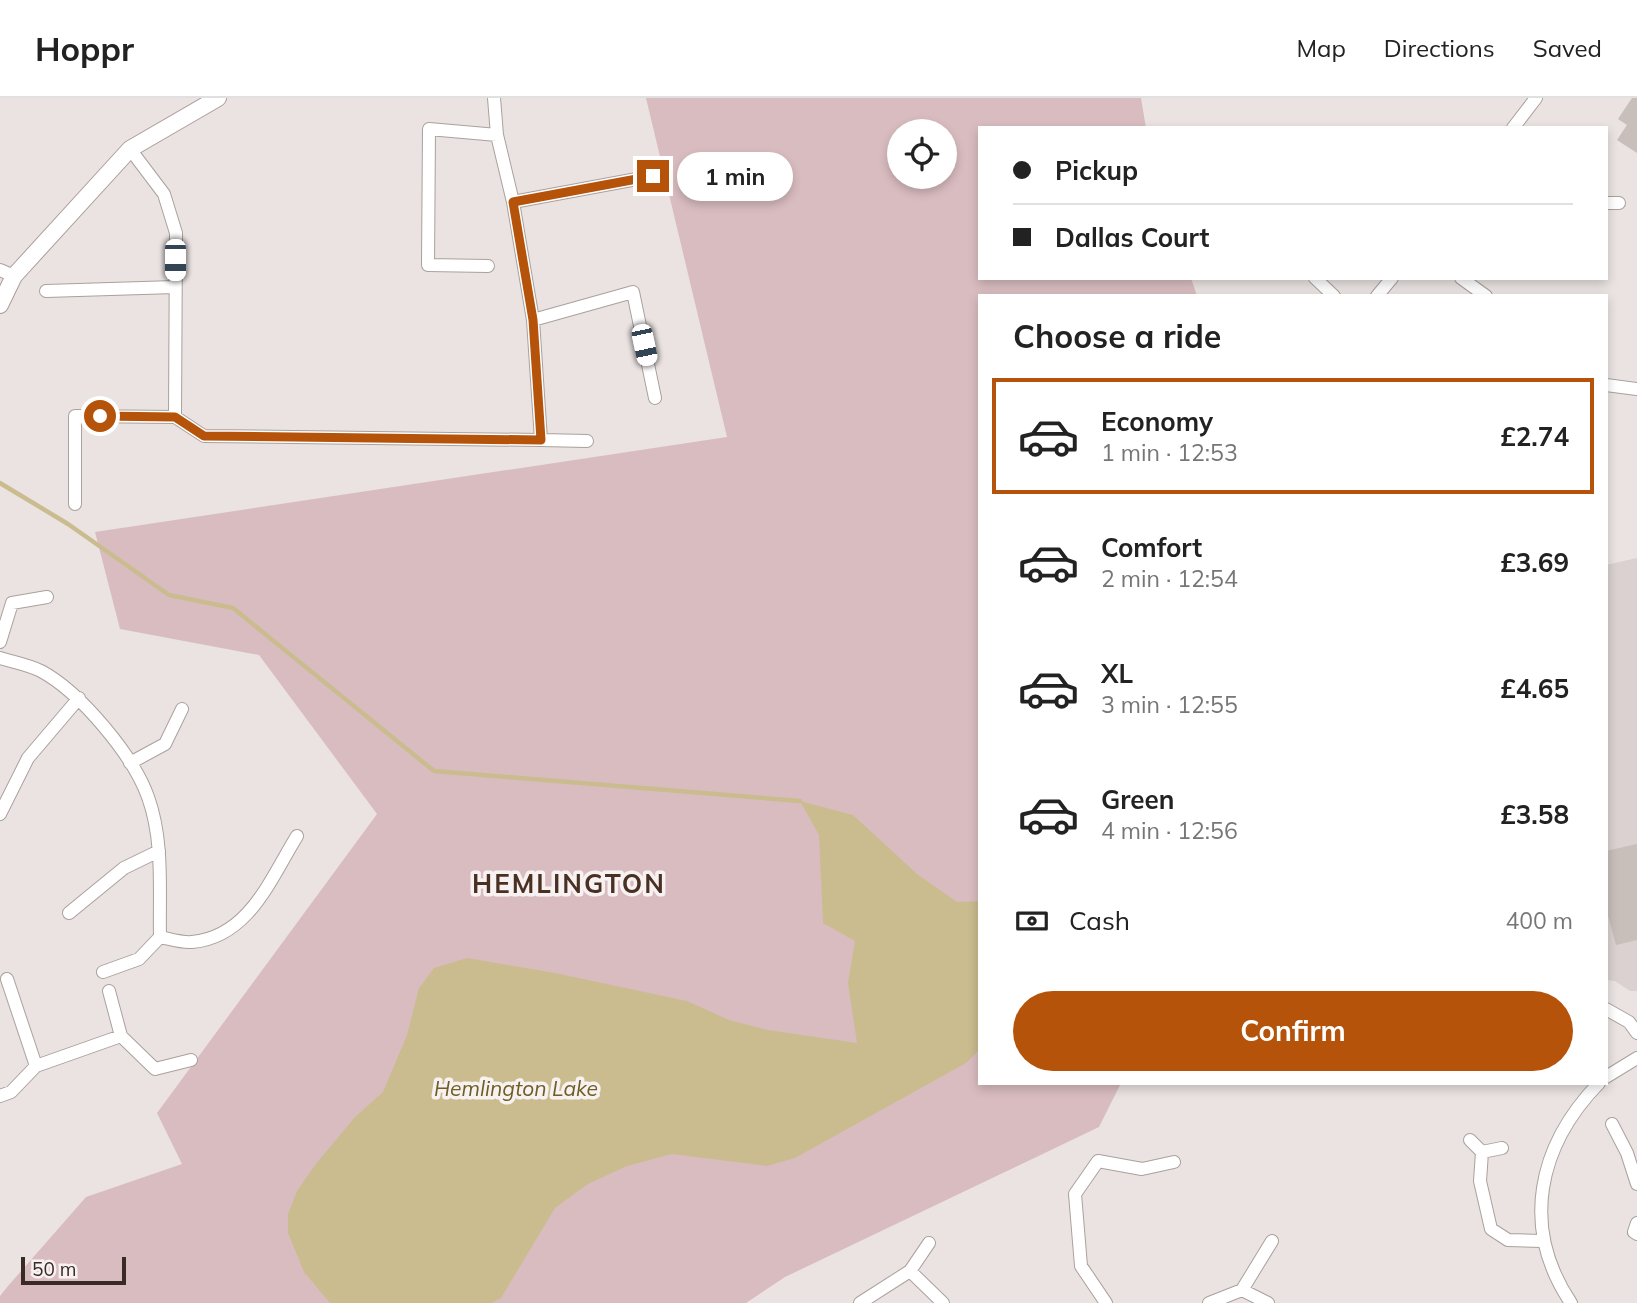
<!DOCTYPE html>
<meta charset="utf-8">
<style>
body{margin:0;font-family:Mulish,sans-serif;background:#f6f6f6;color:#222;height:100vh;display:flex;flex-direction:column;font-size:26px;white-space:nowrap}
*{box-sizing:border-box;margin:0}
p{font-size:23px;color:#767676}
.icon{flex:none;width:38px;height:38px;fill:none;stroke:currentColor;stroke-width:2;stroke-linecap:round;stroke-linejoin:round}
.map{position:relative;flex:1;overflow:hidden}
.drawer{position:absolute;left:978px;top:196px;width:630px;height:791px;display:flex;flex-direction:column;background:#fff;border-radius:0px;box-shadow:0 4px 10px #0003}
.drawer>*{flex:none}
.hud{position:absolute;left:978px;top:28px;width:630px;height:154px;border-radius:0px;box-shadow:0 4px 10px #0003;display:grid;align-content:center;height:154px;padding:0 35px;background:#fff}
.buttons{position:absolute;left:887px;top:21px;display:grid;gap:14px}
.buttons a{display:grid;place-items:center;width:70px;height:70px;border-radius:50%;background:#fff;box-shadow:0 4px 10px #0003;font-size:35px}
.scale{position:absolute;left:21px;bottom:18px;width:105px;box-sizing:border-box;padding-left:7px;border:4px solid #392b24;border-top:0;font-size:19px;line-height:24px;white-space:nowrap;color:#392b24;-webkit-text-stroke:5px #f7f2f1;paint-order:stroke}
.end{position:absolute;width:32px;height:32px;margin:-16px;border:9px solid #b45309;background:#fff;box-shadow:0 0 0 4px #fff}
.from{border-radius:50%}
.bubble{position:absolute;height:49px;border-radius:24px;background:#fff;box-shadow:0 4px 10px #0003;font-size:23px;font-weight:700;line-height:49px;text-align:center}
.car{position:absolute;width:21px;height:42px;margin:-21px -10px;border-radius:9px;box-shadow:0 0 5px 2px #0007;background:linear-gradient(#fff 24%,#345 0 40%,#fff 0 76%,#345 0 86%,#fff 0)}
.hud b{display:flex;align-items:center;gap:24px;height:66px;font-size:26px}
.hud b+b{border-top:2px solid #e0e0e0}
.hud i{width:18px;height:18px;background:#222}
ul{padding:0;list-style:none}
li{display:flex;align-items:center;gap:21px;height:116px;margin:0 14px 10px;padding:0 21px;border:4px solid transparent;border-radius:0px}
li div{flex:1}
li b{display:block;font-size:26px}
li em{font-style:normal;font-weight:700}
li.on{border-color:#b45309}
li>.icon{width:63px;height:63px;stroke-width:1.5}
h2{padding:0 35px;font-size:32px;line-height:84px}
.pay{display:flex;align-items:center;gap:18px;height:77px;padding:0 35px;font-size:26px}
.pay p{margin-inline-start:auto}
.button{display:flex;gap:14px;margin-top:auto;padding:14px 35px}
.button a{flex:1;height:80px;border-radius:42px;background:#b45309;color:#fff;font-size:28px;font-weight:700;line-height:80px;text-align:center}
header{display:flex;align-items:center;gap:42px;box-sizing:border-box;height:98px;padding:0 35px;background:#fff;border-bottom:2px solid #e0e0e0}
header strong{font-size:33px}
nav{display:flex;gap:38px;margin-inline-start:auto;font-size:24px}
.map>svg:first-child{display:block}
.built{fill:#dad1d0}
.green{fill:#d9bcc0;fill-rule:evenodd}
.water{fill:#cabc8f}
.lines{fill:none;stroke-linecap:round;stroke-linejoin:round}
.stream{stroke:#cabc8f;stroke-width:4.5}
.building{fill:#c8beba}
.street-casing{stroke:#aaa19d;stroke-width:14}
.secondary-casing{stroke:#ac9d99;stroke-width:18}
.street{stroke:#fff;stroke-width:12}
.secondary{stroke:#fff;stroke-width:16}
.route{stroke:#b45309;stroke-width:9}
.labels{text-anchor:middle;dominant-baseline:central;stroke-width:7;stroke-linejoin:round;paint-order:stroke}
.water-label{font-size:21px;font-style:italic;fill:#6e5e24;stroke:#f7f2f1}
.district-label{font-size:26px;font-weight:bold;letter-spacing:2px;fill:#493022;stroke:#f7f2f1}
</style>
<header>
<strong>Hoppr</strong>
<nav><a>Map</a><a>Directions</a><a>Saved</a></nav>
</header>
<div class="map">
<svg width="1637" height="1205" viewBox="0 0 1637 1205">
<rect width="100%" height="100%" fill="#eae3e1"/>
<path class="built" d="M1637 460V893H1630L1615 883 1607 882 1606 467Z"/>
<path class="green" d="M646 0H1141L1146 30H980V180H1191L1197 198H980V985H1121L1099 1029 785 1179 746 1205H0V1198L8 1188 86 1099 182 1066 157 1015 377 716 259 557 120 531 95 434 727 339ZM900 33H945V79H900Z"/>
<path class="water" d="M800 703 853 717 917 776 957 804 980 803V951L966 965 795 1060 767 1068 672 1056 627 1068 588 1086 555 1110 501 1200 492 1205H330L304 1174 288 1135V1116L297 1093 315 1067 355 1019 383 994 407 937 419 890 434 870 467 860 555 875 687 903 729 922 768 932 857 945 848 885 855 843 823 825 819 737Z"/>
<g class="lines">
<path class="stream" d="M0 385 68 426 169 497 233 510 434 673 800 703"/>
</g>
<path class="building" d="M1632 0H1637V55L1617 42 1627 27 1618 21Z
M1637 746V842L1616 847 1606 810V753Z"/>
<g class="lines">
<defs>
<path id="street" d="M1513 30 1536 0
M130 51 164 96 176 135 175 319 204 338 541 342 533 222 513 104 497 37 494 0
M513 104 653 78
M1606 105H1619
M488 168 428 167 429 31 497 37
M0 172 14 178
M1315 180 1334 198
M1461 180 1486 198
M46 193 175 189
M1377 198 1392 180
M533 222 633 194 655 300
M1606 287 1637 291
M541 342 587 343
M75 406V318L175 319
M0 544 12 505 47 499
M0 560C13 564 29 567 41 573 80 594 133 657 148 699 164 743 159 793 160 839L139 861 103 874
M130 665 165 646 182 611
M0 716 28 660 79 600
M69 815 124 770 159 753
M160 839C170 841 182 845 192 844 249 839 271 780 297 738
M7 881 36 968 121 938 155 971 191 962
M109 893 121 938
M1606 911 1629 924 1637 935
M1606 979 1637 960
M0 998 11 994 36 968
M1612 1026 1627 1055 1637 1086
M1470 1042 1482 1054 1502 1050
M1482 1054 1480 1083 1491 1131 1508 1142 1542 1143
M1637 1125 1634 1134 1637 1136
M910 1173 943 1205
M1242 1192 1272 1143
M860 1205 910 1173 929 1145
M1106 1205 1081 1168 1075 1096 1098 1063 1142 1071 1174 1064
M1209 1205 1242 1192 1268 1205
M1571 1205C1520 1129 1538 1048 1599 985"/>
<path id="secondary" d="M0 207 14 178 130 51 218 0"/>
</defs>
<use href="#street" class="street-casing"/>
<use href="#secondary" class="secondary-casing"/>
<use href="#street" class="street"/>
<use href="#secondary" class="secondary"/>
</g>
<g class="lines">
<path class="route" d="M100 318 175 319 204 338 541 342 533 222 513 104 653 78"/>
</g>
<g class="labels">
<g class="water-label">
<text x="516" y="990">Hemlington Lake</text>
</g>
<g class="district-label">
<text x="569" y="785">HEMLINGTON</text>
</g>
</g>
</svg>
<div class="buttons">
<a><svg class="icon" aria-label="locate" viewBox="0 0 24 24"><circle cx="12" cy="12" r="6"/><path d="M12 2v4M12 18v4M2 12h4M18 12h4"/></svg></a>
</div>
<div class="scale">50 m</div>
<i class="end from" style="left:100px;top:318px"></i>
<i class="end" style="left:653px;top:78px"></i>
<div class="bubble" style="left:677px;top:54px;width:116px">1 min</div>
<i class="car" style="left:175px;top:162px;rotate:180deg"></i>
<i class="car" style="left:644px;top:247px;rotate:168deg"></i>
<div class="hud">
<b><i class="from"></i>Pickup</b>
<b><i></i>Dallas Court</b>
</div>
<section class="drawer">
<h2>Choose a ride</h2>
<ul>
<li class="on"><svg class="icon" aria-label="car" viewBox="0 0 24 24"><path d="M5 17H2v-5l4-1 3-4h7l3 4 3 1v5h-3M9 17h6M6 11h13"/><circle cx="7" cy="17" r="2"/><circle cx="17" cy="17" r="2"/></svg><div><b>Economy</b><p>1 min · 12:53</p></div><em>£2.74</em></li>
<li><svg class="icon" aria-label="car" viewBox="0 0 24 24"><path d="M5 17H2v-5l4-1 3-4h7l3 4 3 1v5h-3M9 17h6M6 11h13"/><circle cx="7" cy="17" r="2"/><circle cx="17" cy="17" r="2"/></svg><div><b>Comfort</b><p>2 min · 12:54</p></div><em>£3.69</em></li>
<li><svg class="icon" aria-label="car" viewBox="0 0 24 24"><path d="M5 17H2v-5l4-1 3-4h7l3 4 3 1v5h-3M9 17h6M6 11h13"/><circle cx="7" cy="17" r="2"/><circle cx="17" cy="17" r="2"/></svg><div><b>XL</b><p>3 min · 12:55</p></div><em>£4.65</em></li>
<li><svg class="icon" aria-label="car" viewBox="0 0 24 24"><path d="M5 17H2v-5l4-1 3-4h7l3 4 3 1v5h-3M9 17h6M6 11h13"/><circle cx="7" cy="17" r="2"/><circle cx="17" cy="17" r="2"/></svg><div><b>Green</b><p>4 min · 12:56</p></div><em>£3.58</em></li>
</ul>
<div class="pay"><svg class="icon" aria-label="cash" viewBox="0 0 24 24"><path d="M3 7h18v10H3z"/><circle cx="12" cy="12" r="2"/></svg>Cash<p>400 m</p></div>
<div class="button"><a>Confirm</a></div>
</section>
</div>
